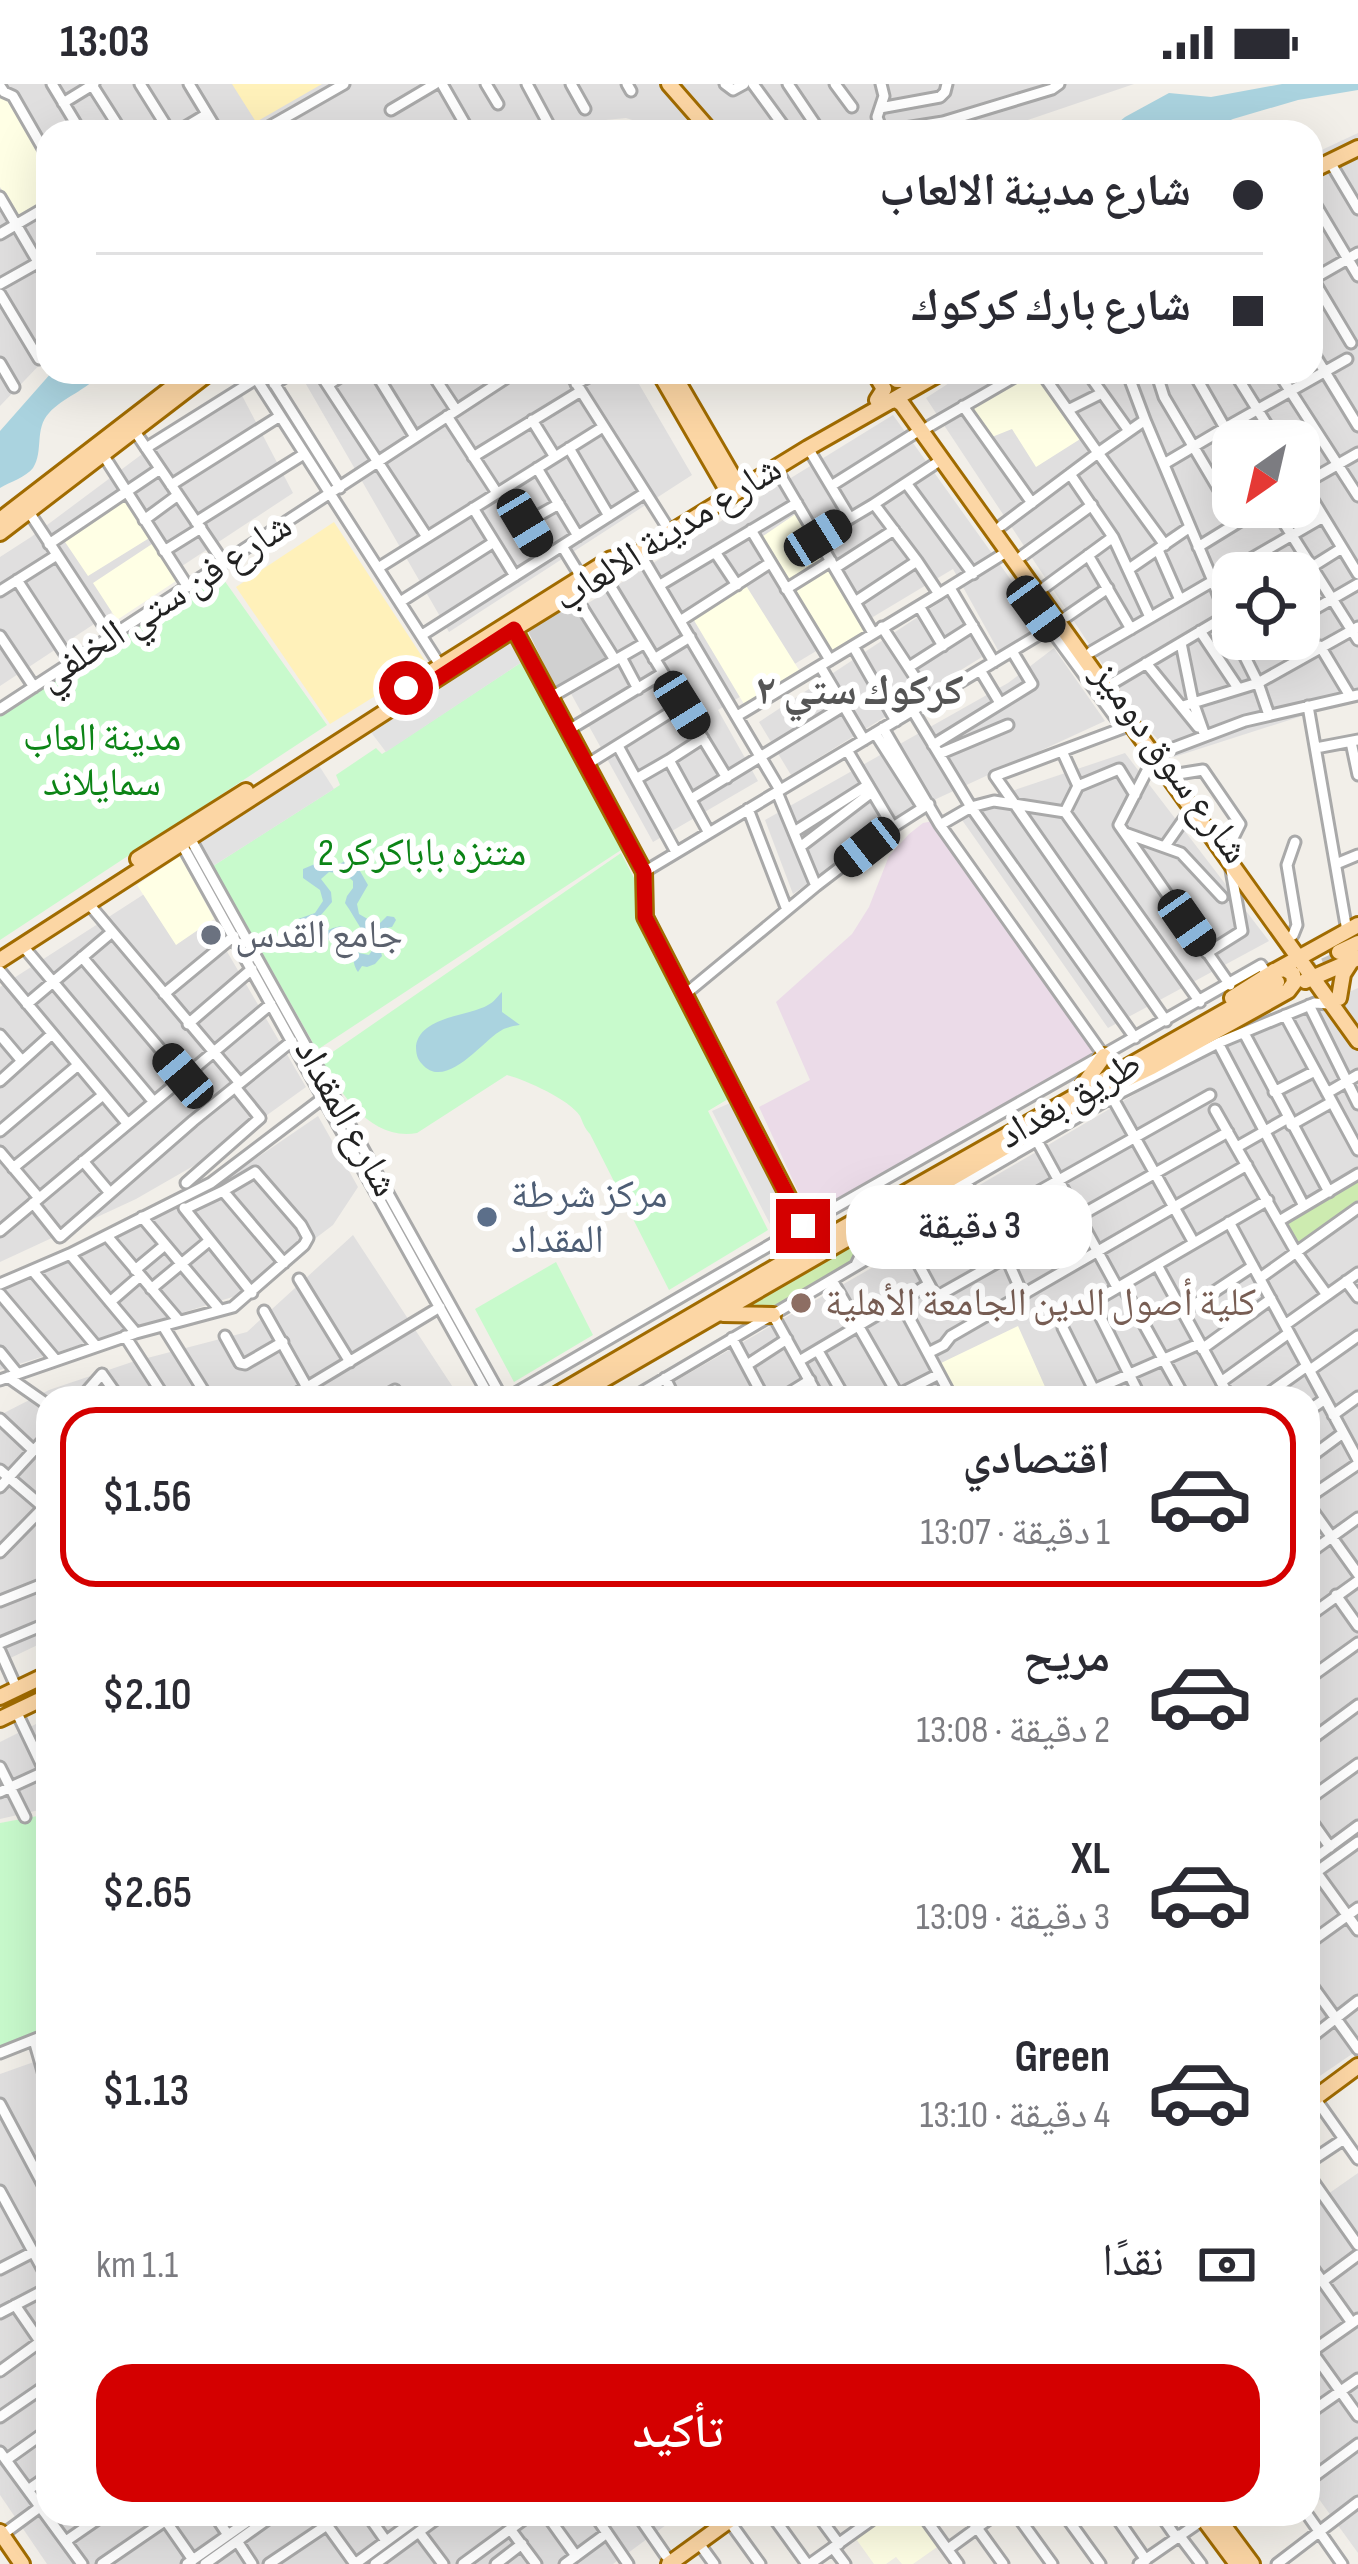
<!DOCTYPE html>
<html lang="ar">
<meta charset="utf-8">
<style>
body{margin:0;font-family:"Sofia Sans Condensed","Noto Naskh Arabic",sans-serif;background:#f2f2f3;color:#2b2b33;direction:rtl;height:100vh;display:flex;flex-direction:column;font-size:45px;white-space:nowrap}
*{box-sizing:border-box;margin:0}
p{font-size:39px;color:#7c7c81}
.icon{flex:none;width:66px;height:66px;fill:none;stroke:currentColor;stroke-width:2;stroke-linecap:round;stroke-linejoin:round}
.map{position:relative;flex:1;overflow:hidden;direction:ltr}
.drawer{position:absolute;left:36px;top:1302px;width:1284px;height:1140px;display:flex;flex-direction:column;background:#fff;border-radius:36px;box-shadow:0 12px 48px #0002;direction:rtl}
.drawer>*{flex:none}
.banner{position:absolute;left:36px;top:36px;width:1287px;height:264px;border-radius:36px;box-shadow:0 12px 48px #0002;direction:rtl;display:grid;align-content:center;height:264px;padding:0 60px;background:#fff}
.needle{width:78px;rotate:214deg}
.buttons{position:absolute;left:1212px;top:336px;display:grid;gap:24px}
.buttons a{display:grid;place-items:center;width:108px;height:108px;border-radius:24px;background:#fff;box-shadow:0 12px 48px #0002;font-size:60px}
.end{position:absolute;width:54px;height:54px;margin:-27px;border:15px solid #d40000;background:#fff;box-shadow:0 0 0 6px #fff}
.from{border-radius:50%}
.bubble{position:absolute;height:84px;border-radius:36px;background:#fff;box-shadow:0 12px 48px #0002;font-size:39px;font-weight:600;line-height:84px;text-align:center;direction:rtl}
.car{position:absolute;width:36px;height:72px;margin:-36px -18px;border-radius:15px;box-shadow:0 0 9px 3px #0007;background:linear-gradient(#222 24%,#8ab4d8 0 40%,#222 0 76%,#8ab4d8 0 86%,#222 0)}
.banner b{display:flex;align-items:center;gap:42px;height:114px;font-size:45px}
.banner b+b{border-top:3px solid #e1e1e2}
.banner i{width:30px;height:30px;background:#2b2b33}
ul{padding:21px 0 0;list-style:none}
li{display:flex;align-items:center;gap:36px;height:180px;margin:0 24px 18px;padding:0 36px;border:6px solid transparent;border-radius:36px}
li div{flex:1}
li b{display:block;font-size:45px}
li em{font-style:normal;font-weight:600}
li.current{border-color:#d40000}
li>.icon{width:108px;height:108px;stroke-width:1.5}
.pay{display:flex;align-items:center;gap:30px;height:132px;padding:0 60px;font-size:45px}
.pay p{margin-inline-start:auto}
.primary-button{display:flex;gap:24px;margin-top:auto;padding:24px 60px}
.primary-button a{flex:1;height:138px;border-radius:36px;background:#d40000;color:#fff;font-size:48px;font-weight:600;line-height:138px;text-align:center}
.status{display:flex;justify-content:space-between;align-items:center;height:84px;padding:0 60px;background:#fff;direction:ltr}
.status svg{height:33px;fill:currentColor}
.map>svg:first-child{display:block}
.residential{fill:#e0dfdf;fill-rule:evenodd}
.industrial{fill:#ebdbe8}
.education{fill:#ffffe5}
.religious{fill:#d0d0d0}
.grass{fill:#cdebb0}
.sand{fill:#fff1ba}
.park{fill:#c8facc}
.parking{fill:#e2e2e2}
.water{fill:#aad3df;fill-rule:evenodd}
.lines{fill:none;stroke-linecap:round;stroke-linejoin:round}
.major-tunnel{stroke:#c8c6c1;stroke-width:14;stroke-dasharray:14 7;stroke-linecap:butt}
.minor-casing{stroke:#a9a9a9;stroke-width:15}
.major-casing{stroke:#a06b00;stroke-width:20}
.minor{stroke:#fff;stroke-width:9}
.major{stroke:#fcd6a4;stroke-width:14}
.route{stroke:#d40000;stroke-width:15}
.worship-dot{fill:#6b7280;stroke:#fff;stroke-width:4.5}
.service-dot{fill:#5c6f8a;stroke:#fff;stroke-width:4.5}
.education-dot{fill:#8d6e63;stroke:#fff;stroke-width:4.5}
.labels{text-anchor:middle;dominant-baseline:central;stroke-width:12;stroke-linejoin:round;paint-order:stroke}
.street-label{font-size:39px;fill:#222;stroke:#fff}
.park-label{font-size:39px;fill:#0c8416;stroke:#fff}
.worship-label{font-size:39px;fill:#5b616d;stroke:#fff;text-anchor:start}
.service-label{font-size:39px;fill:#4e5e75;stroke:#fff;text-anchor:start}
.education-label{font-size:39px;fill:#785e54;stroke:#fff;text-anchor:start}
.neighbourhood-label{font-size:42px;font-weight:bold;fill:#555;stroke:#fff}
</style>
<div class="status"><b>13:03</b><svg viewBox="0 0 49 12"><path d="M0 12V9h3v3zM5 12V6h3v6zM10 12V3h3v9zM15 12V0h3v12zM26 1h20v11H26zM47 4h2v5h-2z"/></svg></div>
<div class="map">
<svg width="1358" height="2480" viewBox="0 0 1358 2480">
<rect width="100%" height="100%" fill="#f2efe9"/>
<path class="residential" d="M0 0H1134L1010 42 947 48H669L626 34 485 48H48V272L0 322Z
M1358 49V614L1174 673 1138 634 926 314 966 288H1311V71ZM1233 357H1299V423H1233ZM1233 489H1299V555H1233Z
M299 288H632L692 391 449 548Z
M236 300 293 409 0 602V473L31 453Z
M893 331 1044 542 999 568 953 485 718 626 758 697 653 758 538 550Z
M948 513 982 573 791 691 759 638Z
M1054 564 1105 637 908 728 793 810 765 736 1008 599Z
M1125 669 1269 857 1108 944 955 726Z
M180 787 306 1003 209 1073 136 1115 0 1178V903Z
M1358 904V1966L1308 2000V1314H646L894 1171 903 1146 1176 986Z
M318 1032 358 1103 333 1141 242 1210 0 1286V1205L204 1110Z
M353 1151 460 1314H48V1556L0 1579V1331L49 1306 132 1278 247 1248Z
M48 1634V1724L0 1735V1658Z
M48 1973V2430H681L613 2480H47L0 2411V1990Z
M1358 2089V2469L1308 2400V2124Z"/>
<path class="industrial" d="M933 737 1102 972 809 1131 759 1023 810 996 776 918 852 850 869 823 889 772 909 750 923 739Z"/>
<path class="education" d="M0 8 13 17 48 79V118L19 135 0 103Z
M1028 288H1039L1085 352 1036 383 1012 345 992 353 970 322Z
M125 413 151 453 88 492 63 455Z
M797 429 826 478 789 500 760 454Z
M155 458 179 495 117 536 93 499Z
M829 483 867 545 829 568 792 505Z
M745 500 799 586 744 620 692 533Z
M180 772 214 835 176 861 137 801Z
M1018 1242 1050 1314H958L941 1279Z
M884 2430H918L940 2461 913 2480H902L896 2473 886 2480H874L854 2452Z"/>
<path class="religious" d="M574 513 609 574 556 605 527 545Z"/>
<path class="grass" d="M1358 1096V1116L1296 1160 1286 1141Z
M861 1154 850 1179 773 1225H736Z"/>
<path class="sand" d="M232 0H322L256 38Z
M334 438 427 580 330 640 236 503Z"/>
<path class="park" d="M219 489 327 641 0 856V631Z
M525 576 621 766 317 966 213 782 340 701 336 691 376 664 382 670Z
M621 769 637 800V835L728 1015 708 1027 768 1146 669 1206 590 1050C585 1045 583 1039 580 1032 569 1015 525 996 507 991L417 1049C370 1057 342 1010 321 976Z
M556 1178 593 1251 514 1298 475 1225Z
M48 1730V1945L0 1963V1739Z"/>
<path class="parking" d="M514 553 525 576 386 668 370 647Z
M318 680 334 705 213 782 198 755Z
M730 1019 789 1135 772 1144 712 1027Z"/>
<path class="water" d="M1282 0H1358V6L1298 16 1233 35 1204 48H1107L1125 33 1169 9 1211 13Z
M52 288H102C86 307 63 313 49 329 34 345 44 367 33 384 26 393 10 398 0 404V347Z
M347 776 357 782 368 801 357 820 359 830 378 841 387 832 394 833 396 836 392 843 375 846 382 872 375 880 367 883 362 882 358 888C350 877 356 864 347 853L333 851 315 868 297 843 298 835 315 829 323 817 320 806 303 794V785L322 777 334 783ZM329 788 345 790 353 797V804L347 812 345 819C350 826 358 840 362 846 369 854 372 853 373 865L369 871 359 869C354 844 346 835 323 849L315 844 316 837 332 818 331 808 321 795Z
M502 908V928L520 941C517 941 504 944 502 946 484 955 446 1008 422 980 417 975 416 969 416 962 420 932 470 932 488 921 494 918 497 913 502 908Z"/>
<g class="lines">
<path class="major-tunnel" d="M1305 890 1342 873"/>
<defs>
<path id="minor" d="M52 0 81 48
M140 0 170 48
M189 0 218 48
M442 0 465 40
M486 0 498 20
M527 0 548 39
M571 0 585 25
M627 0 631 7
M725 0 733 6 744 0
M753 0 788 48
M788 0 817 43
M835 0 852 23
M881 0 884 12 877 33 881 44 886 47 943 38 1052 5 1059 0
M92 1 122 48
M0 2 4 8 13 12 48 73
M63 19 94 0
M880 24 940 13 945 8 947 0
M391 26 435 0
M177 48 207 30
M260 48 344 0
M1330 78 1358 125
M0 113 48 195
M1311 113 1358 192
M0 150 48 122
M1311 192 1351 259
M1311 196 1358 169
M0 200 48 173
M0 210 39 275
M1311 265 1358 342
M0 279 14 303
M252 288 440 581
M267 288 340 404
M319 288 427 453
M375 288 415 353
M431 288 456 326
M569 288 666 441
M1087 288 1129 347
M1127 288 1145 336
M1156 288 1164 313 1238 438
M1193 288 1225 344 1347 275
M1234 288 1277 357
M1278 288 1358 412
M274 300 293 288
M576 300 597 288
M328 301 347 288
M963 322 1032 419
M1068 326 1102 309
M447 332 497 409
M532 336 555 373
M928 343 1023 288
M134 346 224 479
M146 364 256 295
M569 364 609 432
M808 364 850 434
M102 369 188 503
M473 373 581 307
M1164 380 1225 344 1233 357
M537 384 578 452
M776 384 873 549
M1070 390 1113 453 1150 533
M1299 393 1358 490
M906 399 973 490
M171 401 280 332
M831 402 920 346
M1300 402 1358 369
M504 405 546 472
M1274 423 1358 556
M473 424 515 492
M29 428 111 553
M144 436 178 411
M196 438 304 370
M525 439 559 420
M1001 442 1098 369 1041 288
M751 446 830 576
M817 454 874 420
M49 460 160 385
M562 462 581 493
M1198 463 1263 423
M1158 466 1180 516
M164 467 201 444
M639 468 780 706
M715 468 737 501
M1088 471 1131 545
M1022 472 1092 421
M917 477 939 510 1008 467
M378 484 603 343
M835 484 894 446
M1129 485 1190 443
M603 490 727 694
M1299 491 1342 464
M17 496 71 579
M660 501 797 419
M1045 503 1113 453
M950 504 994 578
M786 505 831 477
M1021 505 1123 644
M0 507 57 471
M573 509 615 576
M400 518 494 458
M855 518 917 477 874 420 941 376
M919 522 943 562
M1233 528 1226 532 1233 548
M1066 533 1108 504
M1299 534 1358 500
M680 537 770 479
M882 543 930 616
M1200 547 1238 604
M422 551 645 409
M0 552 34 603
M1236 555 1258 599 1269 631
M1181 559 1193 618 1205 652
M853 562 896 637
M1320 562 1350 612
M1091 568 1213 497 1145 336 1098 369 1165 461
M1242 569 1265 555
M621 573 638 605
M654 575 690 553
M1146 579 1198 643
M820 582 864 656
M909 583 973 542
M980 586 1000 619
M1113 599 1226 532 1213 497 1323 433
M551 613 645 559
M1183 622 1258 599 1358 543
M1308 622 1347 847
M0 625 515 288
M913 627 971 723 1135 954
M737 632 939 510
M1131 641 995 692 1166 937
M883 644 940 741 1104 972
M567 647 663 589
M875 649 923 724
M703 654 669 676 709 749
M1351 658 1358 691
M933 661 1032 600 1012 567
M618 662 676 768
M1316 664 1358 656
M847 666 893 743
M1062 667 1078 702
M1163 668 1245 637 1358 611
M939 670 1008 641
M1154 673 1119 741 1230 901
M586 681 682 621
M1178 690 1203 686 1240 740 1229 762
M636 695 669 676
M777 708 816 802
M691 715 845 621
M748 725 787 826
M1065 728 1078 702 1119 685 1135 711
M940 741 971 723 994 717 1065 728 1200 918
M794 748 868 701
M1125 749 1181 769 1222 813
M190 754 502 1314
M181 759 490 1314
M1165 762 1191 725
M800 763 872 708
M1336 780 1358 771
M644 788 1050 544
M88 819 240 999
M1293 851 1297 841 1287 781 1295 758
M22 861 153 1017
M1207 869 1242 847 1231 786
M82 873 183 992
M0 887 127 1039
M689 907 816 802 893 743 929 720
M164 910 234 852
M27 920 112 848
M1309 921 1358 1020
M1285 931 1358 1066
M188 940 252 885
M1244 949 1329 1108
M0 951 22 977
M1218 959 1304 1122
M0 997 52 950
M1274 1008 1315 987
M1327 1009 1358 991
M1112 1013 1194 1159
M1215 1026 1296 1168 1327 1211
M1291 1041 1332 1018
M0 1047 78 981
M1036 1055 1117 1203
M1237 1063 1288 1034
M0 1068 39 1114
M83 1077 110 1109
M13 1084 103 1011
M966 1097 1006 1173 1022 1209
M186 1099 260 1034 235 1003
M223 1107 284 1179
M33 1119 60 1153 193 1037 292 957
M184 1124 252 1209
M142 1133 220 1226
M1279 1137 1358 1090
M1229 1138 1358 1376
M890 1141 906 1168 914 1172 936 1213 1228 1048
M0 1147 271 920
M107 1152 179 1237
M70 1170 136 1249
M875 1170 886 1144 1112 1013 1218 959 1315 919 1329 920
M917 1176 1210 1011
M856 1181 874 1143
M1157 1181 1230 1314
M135 1186 165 1161
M33 1187 96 1262
M1260 1194 1358 1124
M299 1195 350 1278
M832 1196 898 1311
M1346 1197 1358 1213
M0 1200 70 1170 211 1099 323 1014
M1122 1201 1185 1314
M151 1205 209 1157
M0 1210 55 1275
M900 1217 952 1314
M110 1218 140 1192
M264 1227 313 1314
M1182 1229 1253 1182
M773 1231 819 1314
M1285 1241 1358 1189
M163 1242 208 1314
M1063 1244 1098 1314
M125 1252 165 1314
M225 1252 240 1279 245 1280 283 1258
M732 1254 764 1314
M1202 1265 1271 1215
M818 1267 845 1314
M0 1268 17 1289
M928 1269 944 1261 951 1252 1247 1081
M799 1277 929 1200
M747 1281 787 1255
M1310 1286 1358 1252
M8 1293 48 1321
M665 1294 675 1314
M0 1296 136 1249 233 1223 304 1161 308 1154 301 1141 255 1088 223 1107 185 1125
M1221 1298 1289 1249
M81 1314 102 1290 119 1314
M289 1314 440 1223
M381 1314 395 1306
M507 1314 808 1139 1261 881 1268 891
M632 1314 899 1156
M781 1314 810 1296
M892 1314 939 1290
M1075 1314 1199 1260
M1141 1314 1093 1218 1268 1116
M1262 1314 1307 1282
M1308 1327 1325 1315
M1333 1331 1358 1313
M0 1335 34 1367
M1308 1375 1343 1349
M0 1386 48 1427
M0 1403 48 1351
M1308 1414 1358 1380
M1308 1420 1358 1490
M0 1468 48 1419
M1308 1470 1358 1434
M1336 1511 1358 1542
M0 1517 48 1498
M1308 1533 1358 1497
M0 1559 48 1539
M0 1567 17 1605
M1308 1595 1358 1559
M16 1627 48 1694
M1308 1658 1358 1621
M0 1683 25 1733
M0 1708 48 1686
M1308 1716 1358 1680
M1308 1732 1330 1763
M1308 1779 1358 1742
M1316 1788 1358 1846
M1308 1794 1358 1758
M1308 1860 1358 1824
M1308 1896 1358 1965
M34 1956 48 2005
M1308 1956 1358 1917
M0 1969 48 1950
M1315 2014 1358 2075
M0 2020 48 2110
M1308 2079 1344 2055
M1308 2090 1358 2161
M0 2107 48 2195
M1308 2177 1352 2239
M0 2185 33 2168
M1323 2197 1358 2171
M15 2221 48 2269
M0 2229 48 2204
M1308 2262 1358 2332
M1308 2270 1358 2235
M0 2287 40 2258
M1308 2330 1358 2295
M0 2333 48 2300
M0 2368 82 2480
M6 2376 48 2346
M1308 2397 1358 2360
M28 2406 48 2392
M161 2430 193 2476
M214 2430 228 2451
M319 2430 355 2480
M367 2430 386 2457
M546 2430 576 2472
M594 2430 628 2480
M637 2430 666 2472
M771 2430 807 2480
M817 2430 839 2460
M922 2430 958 2480
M967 2430 1003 2480
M1016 2430 1052 2480
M1064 2430 1100 2480
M1114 2430 1146 2476
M1160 2430 1176 2453
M1307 2430 1342 2480
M729 2437 760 2480
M510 2445 536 2480
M419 2448 443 2480
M2 2451 40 2423
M1179 2451 1201 2480
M66 2457 105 2430
M237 2457 252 2480
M698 2458 714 2480
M833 2464 845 2480
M948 2465 996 2430
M102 2480 166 2436
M187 2480 258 2430
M205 2480 275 2430
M269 2480 327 2441
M355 2480 423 2430
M375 2480 443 2430
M463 2480 531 2430
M496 2480 522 2460
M565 2480 607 2449
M810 2480 880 2430
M1139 2480 1204 2435
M1277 2480 1358 2418"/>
<path id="major" d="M669 0 711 48
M1311 87 1358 64
M659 288 730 411
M672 288 740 405
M874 288 884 305 877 316
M887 288 897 296H911
M888 318 896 316 902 320 1358 957
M0 436 192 288
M0 449 210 288
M514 545 644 788 645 833 813 1161
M406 604 611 475
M138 775 246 707
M1339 868 1358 859
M0 876 514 545 808 364 942 288
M1305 897 1358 874
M1232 914 1273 888 1358 841
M1339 914 1343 890 1352 876
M1106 1005 1152 983 1288 907 1294 899 1293 890 1285 885 1274 887
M1079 1007 1104 972
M723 1230 773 1231
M551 1314 813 1161 1277 898
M572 1314 1092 1013
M0 1613 48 1590
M0 1635 48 1612
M1308 2019 1358 1982
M1200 2430 1237 2480
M1215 2430 1252 2480
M0 2448 22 2480
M669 2480 738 2430"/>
</defs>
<use href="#minor" class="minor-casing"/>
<use href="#major" class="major-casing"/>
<use href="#minor" class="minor"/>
<use href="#major" class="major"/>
</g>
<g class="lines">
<path class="route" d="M406 604 412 611 514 545 644 788 645 833 803 1142"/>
</g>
<circle class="worship-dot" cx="211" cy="851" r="12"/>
<circle class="service-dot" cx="487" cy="1133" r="12"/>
<circle class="education-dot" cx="801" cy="1219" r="12"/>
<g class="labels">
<g class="street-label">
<text transform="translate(668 450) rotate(-32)">شارع مدينة الالعاب</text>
<text transform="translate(165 518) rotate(-33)">شارع فن ستي الخلفي</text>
<text transform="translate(1170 679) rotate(54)">شارع سوق دوميز</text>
<text transform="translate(1070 1016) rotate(-30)">طريق بغداد</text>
<text transform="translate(346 1034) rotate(61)">شارع المقداد</text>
</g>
<g class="park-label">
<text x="102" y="654">مدينة العاب<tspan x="102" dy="45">سمايلاند</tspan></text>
<text x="422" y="769">متنزه باباكركر 2</text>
</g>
<g class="worship-label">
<text x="235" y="851">جامع القدس</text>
</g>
<g class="service-label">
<text x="511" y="1111">مركز شرطة<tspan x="511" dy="45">المقداد</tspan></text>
</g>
<g class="education-label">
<text x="825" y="1219">كلية أصول الدين الجامعة الأهلية</text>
</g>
<g class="neighbourhood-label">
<text x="860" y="607">كركوك ستي ٢</text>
</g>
</g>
</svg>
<div class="buttons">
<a><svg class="needle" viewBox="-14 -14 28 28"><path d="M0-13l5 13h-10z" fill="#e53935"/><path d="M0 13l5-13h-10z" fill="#7c7c81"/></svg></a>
<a><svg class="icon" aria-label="locate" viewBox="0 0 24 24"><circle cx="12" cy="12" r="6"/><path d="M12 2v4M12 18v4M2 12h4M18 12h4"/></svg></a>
</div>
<i class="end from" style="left:406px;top:604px"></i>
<i class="end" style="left:803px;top:1142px"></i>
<div class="bubble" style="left:846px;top:1101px;width:246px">3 دقيقة</div>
<i class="car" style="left:525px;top:439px;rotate:149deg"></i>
<i class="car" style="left:818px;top:454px;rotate:58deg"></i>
<i class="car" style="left:1036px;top:525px;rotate:144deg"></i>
<i class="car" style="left:682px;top:621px;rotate:148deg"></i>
<i class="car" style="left:867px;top:763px;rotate:232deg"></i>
<i class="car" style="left:1187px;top:839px;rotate:145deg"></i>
<i class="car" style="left:183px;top:992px;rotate:320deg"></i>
<div class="banner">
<b><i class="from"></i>شارع مدينة الالعاب</b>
<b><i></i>شارع بارك كركوك</b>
</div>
<section class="drawer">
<ul>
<li class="current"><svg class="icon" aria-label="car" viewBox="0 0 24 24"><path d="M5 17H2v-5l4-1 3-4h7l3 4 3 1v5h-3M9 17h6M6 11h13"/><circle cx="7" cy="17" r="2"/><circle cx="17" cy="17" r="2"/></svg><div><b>اقتصادي</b><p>1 دقيقة · 13:07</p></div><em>$1.56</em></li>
<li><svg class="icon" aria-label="car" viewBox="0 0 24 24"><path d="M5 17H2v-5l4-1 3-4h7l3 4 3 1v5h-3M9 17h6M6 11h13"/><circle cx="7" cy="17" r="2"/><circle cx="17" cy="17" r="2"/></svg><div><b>مريح</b><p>2 دقيقة · 13:08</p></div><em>$2.10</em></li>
<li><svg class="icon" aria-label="car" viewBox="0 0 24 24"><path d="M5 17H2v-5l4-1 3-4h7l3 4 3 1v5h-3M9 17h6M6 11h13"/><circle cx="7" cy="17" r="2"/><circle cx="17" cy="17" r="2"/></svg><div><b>XL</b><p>3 دقيقة · 13:09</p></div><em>$2.65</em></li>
<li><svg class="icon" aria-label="car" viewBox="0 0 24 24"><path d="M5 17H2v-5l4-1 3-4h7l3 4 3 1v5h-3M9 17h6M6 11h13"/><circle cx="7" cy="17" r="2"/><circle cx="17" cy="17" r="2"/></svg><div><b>Green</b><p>4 دقيقة · 13:10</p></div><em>$1.13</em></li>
</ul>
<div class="pay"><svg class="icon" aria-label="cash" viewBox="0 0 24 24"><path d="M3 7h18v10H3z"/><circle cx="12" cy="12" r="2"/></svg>نقدًا<p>1.1 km</p></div>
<div class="primary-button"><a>تأكيد</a></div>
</section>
</div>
